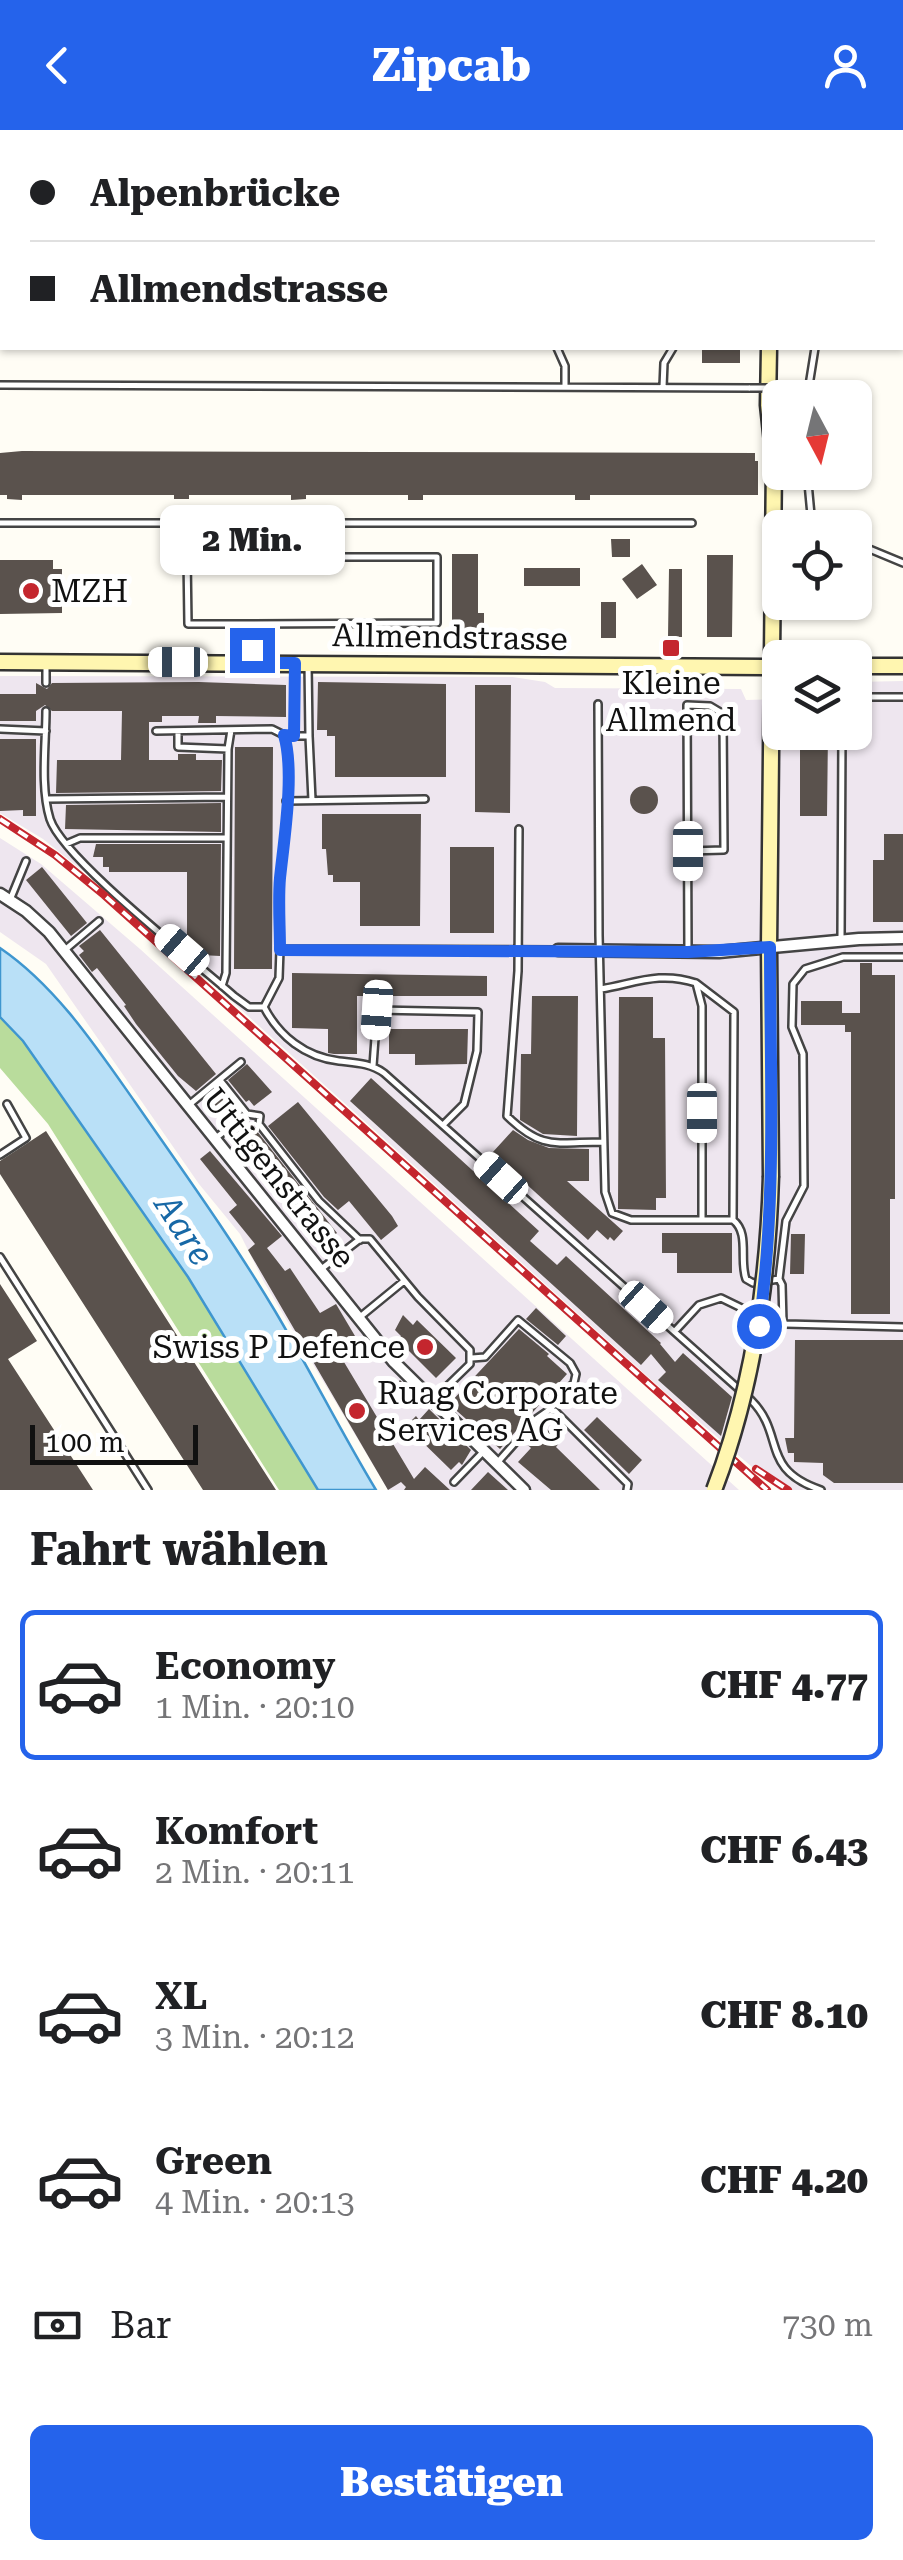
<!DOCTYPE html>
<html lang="de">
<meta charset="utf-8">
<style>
body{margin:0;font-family:"Roboto Serif",serif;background:#f6f6f6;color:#202124;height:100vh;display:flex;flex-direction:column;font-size:38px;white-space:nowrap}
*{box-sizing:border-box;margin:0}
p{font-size:32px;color:#757577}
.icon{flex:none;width:55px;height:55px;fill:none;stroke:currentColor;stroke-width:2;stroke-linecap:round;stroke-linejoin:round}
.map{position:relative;height:1360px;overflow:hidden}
.side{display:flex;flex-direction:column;background:#fff;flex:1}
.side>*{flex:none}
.guide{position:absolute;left:0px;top:0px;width:905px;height:220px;box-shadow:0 2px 8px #0004;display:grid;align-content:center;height:220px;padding:0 30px;background:#fff}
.needle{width:65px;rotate:173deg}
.fabs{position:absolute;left:762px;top:250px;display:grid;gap:20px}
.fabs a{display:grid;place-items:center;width:110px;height:110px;border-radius:15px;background:#fff;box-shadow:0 2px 8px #0004;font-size:50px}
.scale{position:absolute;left:30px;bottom:25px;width:168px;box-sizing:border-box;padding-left:10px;border:5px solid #111;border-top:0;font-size:28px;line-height:35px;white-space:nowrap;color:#111;-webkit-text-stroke:8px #fff;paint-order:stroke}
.end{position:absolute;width:45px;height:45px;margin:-22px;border:12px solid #2563eb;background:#fff;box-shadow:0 0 0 5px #fff}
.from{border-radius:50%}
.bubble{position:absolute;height:70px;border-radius:15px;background:#fff;box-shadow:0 2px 8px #0004;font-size:32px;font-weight:800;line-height:70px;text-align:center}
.car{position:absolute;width:30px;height:60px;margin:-30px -15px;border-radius:12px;box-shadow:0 0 8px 2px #0007;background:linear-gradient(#fff 24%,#345 0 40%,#fff 0 76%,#345 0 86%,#fff 0)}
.guide b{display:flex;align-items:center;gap:35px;height:95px;font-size:38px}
.guide b+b{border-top:2px solid #e0e0e0}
.guide i{width:25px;height:25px;background:#202124}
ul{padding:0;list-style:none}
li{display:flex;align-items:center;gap:30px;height:150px;margin:0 20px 15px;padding:0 10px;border:5px solid transparent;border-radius:15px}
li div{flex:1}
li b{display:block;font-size:38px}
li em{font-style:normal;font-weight:800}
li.active{border-color:#2563eb}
li>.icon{width:90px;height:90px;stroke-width:1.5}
h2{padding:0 30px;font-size:45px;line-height:120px}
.pay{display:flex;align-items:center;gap:25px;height:110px;padding:0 30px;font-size:38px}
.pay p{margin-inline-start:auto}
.action{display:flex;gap:20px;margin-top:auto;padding:20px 30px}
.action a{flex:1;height:115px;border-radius:15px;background:#2563eb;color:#fff;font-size:40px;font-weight:800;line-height:115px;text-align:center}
header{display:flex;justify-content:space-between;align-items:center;height:130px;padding:0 30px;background:#2563eb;color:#fff;font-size:45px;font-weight:800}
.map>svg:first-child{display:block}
.industrial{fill:#eee6ef}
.forest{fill:#b9dc9c}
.water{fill:#b9e0f7;stroke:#3f96cf;stroke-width:2.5}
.building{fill:#5a524d}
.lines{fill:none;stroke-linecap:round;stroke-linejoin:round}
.service-casing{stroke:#444;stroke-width:10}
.minor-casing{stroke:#444;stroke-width:15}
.secondary-casing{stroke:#333;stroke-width:19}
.service{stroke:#fff;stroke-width:5}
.minor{stroke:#fff;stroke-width:10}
.secondary{stroke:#fff6b0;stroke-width:14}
.rail-casing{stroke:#c4262e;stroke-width:8}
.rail{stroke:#fff;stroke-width:4;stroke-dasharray:11;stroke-linecap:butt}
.service-bridge-casing{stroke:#444;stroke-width:10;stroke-linecap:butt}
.secondary-bridge-casing{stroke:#333;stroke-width:19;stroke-linecap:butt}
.service-bridge{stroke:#fff;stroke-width:5}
.secondary-bridge{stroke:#fff6b0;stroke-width:14}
.route{stroke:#2563eb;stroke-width:12}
.poi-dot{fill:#c4262e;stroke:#fff;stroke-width:4}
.labels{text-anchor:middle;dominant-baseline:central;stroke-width:10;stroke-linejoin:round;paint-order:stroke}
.poi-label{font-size:32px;fill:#111;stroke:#fff;text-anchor:start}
.street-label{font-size:32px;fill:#111;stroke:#fff}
.water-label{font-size:35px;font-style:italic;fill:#1768a6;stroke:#fff}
</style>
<header><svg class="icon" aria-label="back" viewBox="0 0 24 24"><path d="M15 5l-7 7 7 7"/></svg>Zipcab<svg class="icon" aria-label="person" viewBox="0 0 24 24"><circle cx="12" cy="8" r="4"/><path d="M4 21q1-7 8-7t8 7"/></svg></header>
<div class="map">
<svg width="903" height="1360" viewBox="0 0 903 1360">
<rect width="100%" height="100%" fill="#fffdf5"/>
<path class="industrial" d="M0 546 513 547 545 552 555 558 741 559 746 570 780 569V602H855V552L903 551V1360H779L668 1265 125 775 43 709 0 683Z
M0 708 41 734 140 819 739 1360H388L264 1152 240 1104 199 1054 46 834 0 802Z"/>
<path class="forest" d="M0 887 23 911 188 1147 318 1360H279L48 994 0 938Z"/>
<path class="water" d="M0 818C56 856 97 918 135 972 183 1041 232 1109 275 1181 310 1240 341 1302 376 1360H318L188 1147 23 911 0 887Z"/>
<path class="building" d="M702 218H740V233H702Z
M22 321 755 323V331H758V365H590V370H575V365H423V370H408V365H306V369L291 370V365H189V369H174V365H22V370L7 369V365H0V323Z
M611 409H630V427H612Z
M452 424H478V483H484V507H452Z
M707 425H733L732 507H707Z
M0 430H53V439H62V483L0 484Z
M642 434 657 455 637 469 622 449Z
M524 438H580V456H524Z
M669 439H682V507H668Z
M601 472H616V508H601Z
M199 552 286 555V587L216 586V593H198L199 586H162V592H149V630H178V624H196V630H222L221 661 56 663 57 630H121L122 581H52L45 575 36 581V591H0V564H36V553L47 559 52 553Z
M318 552 446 554V647H335V606H327V600H317Z
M475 555H511L510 683 475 682Z
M800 602H828L827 686H800Z
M0 609H36V686H23V680L0 681Z
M235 617H273L272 839H234Z
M630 670a14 14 0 1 1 28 0a14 14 0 1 1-28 0Z
M221 673V702L65 699 66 675Z
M322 684H421L420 796H360V752H333V745H328L326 719H322Z
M884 704H903V792H873V730H884Z
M96 714H221L220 826 201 825 200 816H187V742H109V737H103V727H93Z
M450 717H494V803H450Z
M42 737 87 793 71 806 26 750Z
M100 800 216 944 196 961 178 946 136 894 124 876 126 875 97 838 92 842 79 825 84 821 79 816Z
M860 833H872V845H895V1069H890V1184H851V902H845V895H801V871H842V883H860Z
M292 843 487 846V866H357V924H334L328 923V899L292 898Z
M532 866H578L577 1006 543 1004 520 990 521 924H531Z
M619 867H653V908H665L666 1068H656V1080L618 1079Z
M389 899H468L467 934 415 935V924H389Z
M247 934 272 962 254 976 249 970 246 972 228 950Z
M371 948 539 1101 530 1111 557 1135 566 1126 661 1213 660 1214 675 1232 683 1223 732 1267 721 1306 658 1250 666 1242 651 1224 641 1235 350 971Z
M219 958 236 980 223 990 204 971Z
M298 972 392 1086 398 1096 381 1110 349 1071 338 1080 324 1067 268 996Z
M249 991 337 1103 320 1116 232 1004Z
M513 1000 528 1010 549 1018 589 1019V1051H567L623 1101 614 1111 610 1107 608 1110 597 1100 588 1110 492 1023Z
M46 1001 276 1360H203L0 1044V1031Z
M210 1021 282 1106 267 1118 285 1141 290 1138 320 1183 336 1174 355 1206 335 1217 414 1349 425 1337 450 1360H404L406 1357 401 1352 388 1360 248 1120 255 1114 229 1082 237 1075 200 1029Z
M662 1103H732V1143H677V1123H662Z
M791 1104H805L804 1144H790Z
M0 1154 37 1211 8 1229 93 1360H0Z
M536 1178 566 1206 558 1215 526 1189Z
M403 1185 413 1195 417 1190 456 1228 436 1248 398 1210 401 1206 395 1200Z
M519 1199 549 1224 547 1226 567 1244 500 1319 449 1274Z
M795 1210H903V1353H834L823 1345V1333L794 1332V1323H788L785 1308H794Z
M400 1250 412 1262 397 1277 385 1265Z
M429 1279 471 1320 462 1335 459 1332 451 1340 409 1299 408 1294 416 1286 419 1290Z
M597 1287 642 1330 629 1344 584 1300Z
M541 1293 560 1312 556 1317 600 1360H551L518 1332 531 1318 524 1312Z
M488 1342 508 1360H471Z"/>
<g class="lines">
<defs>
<path id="service" d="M439 0 441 2
M229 2 232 0
M0 181 2 179
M557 218 565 236V255
M0 255 750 258
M663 257 664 233 673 218
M807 268 815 218
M807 342 811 385 818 398
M0 393H692
M855 413 903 433
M252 494 437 493V427H187L188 494H252V530
M308 534 309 606
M46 535V553
M855 567H903
M598 574 599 805 605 1062 612 1083 631 1090H733C750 1103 739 1130 746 1149L753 1153 779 1149 786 1091 804 1056 803 924 792 897 793 854 805 839 843 827H903
M46 581C46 614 40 656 50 689 63 729 196 832 234 866L249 877H264
M0 599 46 601
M156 601 272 599 284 605C295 641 284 710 280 748 278 771 280 796 280 819
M178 602V617L228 619
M284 605 294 606 295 535
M294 606H309L312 670
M47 669 227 667
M286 671 425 669
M519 699 518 841 507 986C543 1021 556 1012 603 1012
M66 714 80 708H227
M688 721 724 720 723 588 720 582 710 576 687 575 688 823
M10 770 26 731
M841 809 842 602
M66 819 99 791
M696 853 734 882 733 1090
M222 856 226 843 228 619 231 600
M601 859C636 853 660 841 696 853L702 876V1089
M264 877C279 906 305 927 339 931 356 933 370 933 384 943L751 1270C786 1305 759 1339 821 1360
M264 877 279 848 280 819 556 820
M373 936 377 880 478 882 477 921 464 974 443 995
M220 950 247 984
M190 974 241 932
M217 1007 247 984 260 986 259 994 319 1071 360 1110
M0 1025 26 1008 7 974
M0 1127 148 1360
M320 1140 360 1109H370L418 1167 470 1220V1234L433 1270
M779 1149 782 1155 783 1193
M360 1187 404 1151
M675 1201 699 1175 721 1168 760 1187 786 1194 903 1197
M472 1228 485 1227 518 1190 570 1233 576 1244 574 1253 549 1280
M497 1333 536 1289 549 1280 555 1281 628 1354 627 1360
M454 1352 482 1323"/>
<path id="minor" d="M738 0 740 2
M902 206H903
M0 764 26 781 49 802 394 1232 524 1360
M558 820 719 822 859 809 903 808"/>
<path id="secondary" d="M684 0 686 2
M769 218 768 275 774 331 769 817 771 1046
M0 532 779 537
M855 536H903"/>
</defs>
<use href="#service" class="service-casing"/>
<use href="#minor" class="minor-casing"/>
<use href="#secondary" class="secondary-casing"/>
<use href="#service" class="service"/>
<use href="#minor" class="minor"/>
<use href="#secondary" class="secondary"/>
<defs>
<path id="rail" d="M0 689 55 725 104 765 767 1360
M756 1339 788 1360"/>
</defs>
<use href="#rail" class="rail-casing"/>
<use href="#rail" class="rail"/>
<defs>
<path id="service-bridge" d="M750 258H790"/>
<path id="secondary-bridge" d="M714 1360C753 1259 768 1154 771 1046"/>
</defs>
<use href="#service-bridge" class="service-bridge-casing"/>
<use href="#secondary-bridge" class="secondary-bridge-casing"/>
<use href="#service-bridge" class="service-bridge"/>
<use href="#secondary-bridge" class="secondary-bridge"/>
</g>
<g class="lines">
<path class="route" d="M252 520V533H295L294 606 284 605C295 642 284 709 280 748 278 771 280 796 280 820L688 822 770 817C770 943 777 1070 759 1196"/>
</g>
<g class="poi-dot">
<circle cx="31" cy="461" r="10"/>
<rect x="661" y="508" width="20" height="20" rx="5"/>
<circle cx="425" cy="1217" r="10"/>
<circle cx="357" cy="1281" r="10"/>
</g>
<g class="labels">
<g class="poi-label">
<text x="51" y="461">MZH</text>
<text x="671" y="553" text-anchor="middle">Kleine<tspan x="671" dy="37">Allmend</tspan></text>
<text x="405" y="1217" text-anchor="end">Swiss P Defence</text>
<text x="377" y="1263">Ruag Corporate<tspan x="377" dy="37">Services AG</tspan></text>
</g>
<g class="street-label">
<text transform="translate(450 507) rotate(1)">Allmendstrasse</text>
<text transform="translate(279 1048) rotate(51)">Uttigenstrasse</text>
</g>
<g class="water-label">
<text transform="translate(184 1100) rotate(57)">Aare</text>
</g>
</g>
</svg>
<div class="fabs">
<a><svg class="needle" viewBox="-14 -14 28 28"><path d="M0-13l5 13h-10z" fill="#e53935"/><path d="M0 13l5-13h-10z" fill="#757577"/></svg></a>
<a><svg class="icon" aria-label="locate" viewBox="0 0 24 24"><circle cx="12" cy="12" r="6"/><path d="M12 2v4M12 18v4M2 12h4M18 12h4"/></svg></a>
<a><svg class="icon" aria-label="layers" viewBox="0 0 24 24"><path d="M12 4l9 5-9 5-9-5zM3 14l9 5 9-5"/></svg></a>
</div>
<div class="scale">100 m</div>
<i class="end from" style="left:759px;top:1196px"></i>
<i class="end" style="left:252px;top:520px"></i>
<div class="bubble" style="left:160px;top:375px;width:185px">2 Min.</div>
<i class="car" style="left:178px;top:532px;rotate:270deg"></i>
<i class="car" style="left:688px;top:721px;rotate:180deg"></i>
<i class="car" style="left:182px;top:820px;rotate:311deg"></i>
<i class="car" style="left:377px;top:880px;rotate:184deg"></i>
<i class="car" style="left:702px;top:983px;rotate:180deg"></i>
<i class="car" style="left:501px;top:1048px;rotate:312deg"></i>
<i class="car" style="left:646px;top:1177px;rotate:132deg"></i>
<div class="guide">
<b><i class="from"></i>Alpenbrücke</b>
<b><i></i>Allmendstrasse</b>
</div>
</div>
<section class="side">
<h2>Fahrt wählen</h2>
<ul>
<li class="active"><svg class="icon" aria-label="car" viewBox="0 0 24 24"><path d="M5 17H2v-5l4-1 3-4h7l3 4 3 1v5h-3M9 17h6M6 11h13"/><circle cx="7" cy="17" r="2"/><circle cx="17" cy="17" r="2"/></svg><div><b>Economy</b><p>1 Min. · 20:10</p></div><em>CHF 4.77</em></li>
<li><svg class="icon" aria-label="car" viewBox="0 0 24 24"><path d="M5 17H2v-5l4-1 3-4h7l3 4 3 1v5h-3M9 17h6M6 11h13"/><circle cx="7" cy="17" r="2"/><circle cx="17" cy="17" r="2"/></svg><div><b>Komfort</b><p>2 Min. · 20:11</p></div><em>CHF 6.43</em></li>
<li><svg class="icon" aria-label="car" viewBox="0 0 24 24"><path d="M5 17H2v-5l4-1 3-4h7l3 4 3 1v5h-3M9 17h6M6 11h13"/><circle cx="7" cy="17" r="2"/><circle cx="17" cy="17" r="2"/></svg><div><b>XL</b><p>3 Min. · 20:12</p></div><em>CHF 8.10</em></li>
<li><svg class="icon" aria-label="car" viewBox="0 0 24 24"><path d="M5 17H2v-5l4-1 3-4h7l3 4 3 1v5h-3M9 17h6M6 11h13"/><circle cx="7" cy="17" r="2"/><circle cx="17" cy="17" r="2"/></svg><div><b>Green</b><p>4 Min. · 20:13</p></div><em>CHF 4.20</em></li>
</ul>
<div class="pay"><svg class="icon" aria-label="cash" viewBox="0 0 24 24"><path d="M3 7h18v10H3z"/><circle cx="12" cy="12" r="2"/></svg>Bar<p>730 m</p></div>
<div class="action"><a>Bestätigen</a></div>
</section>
